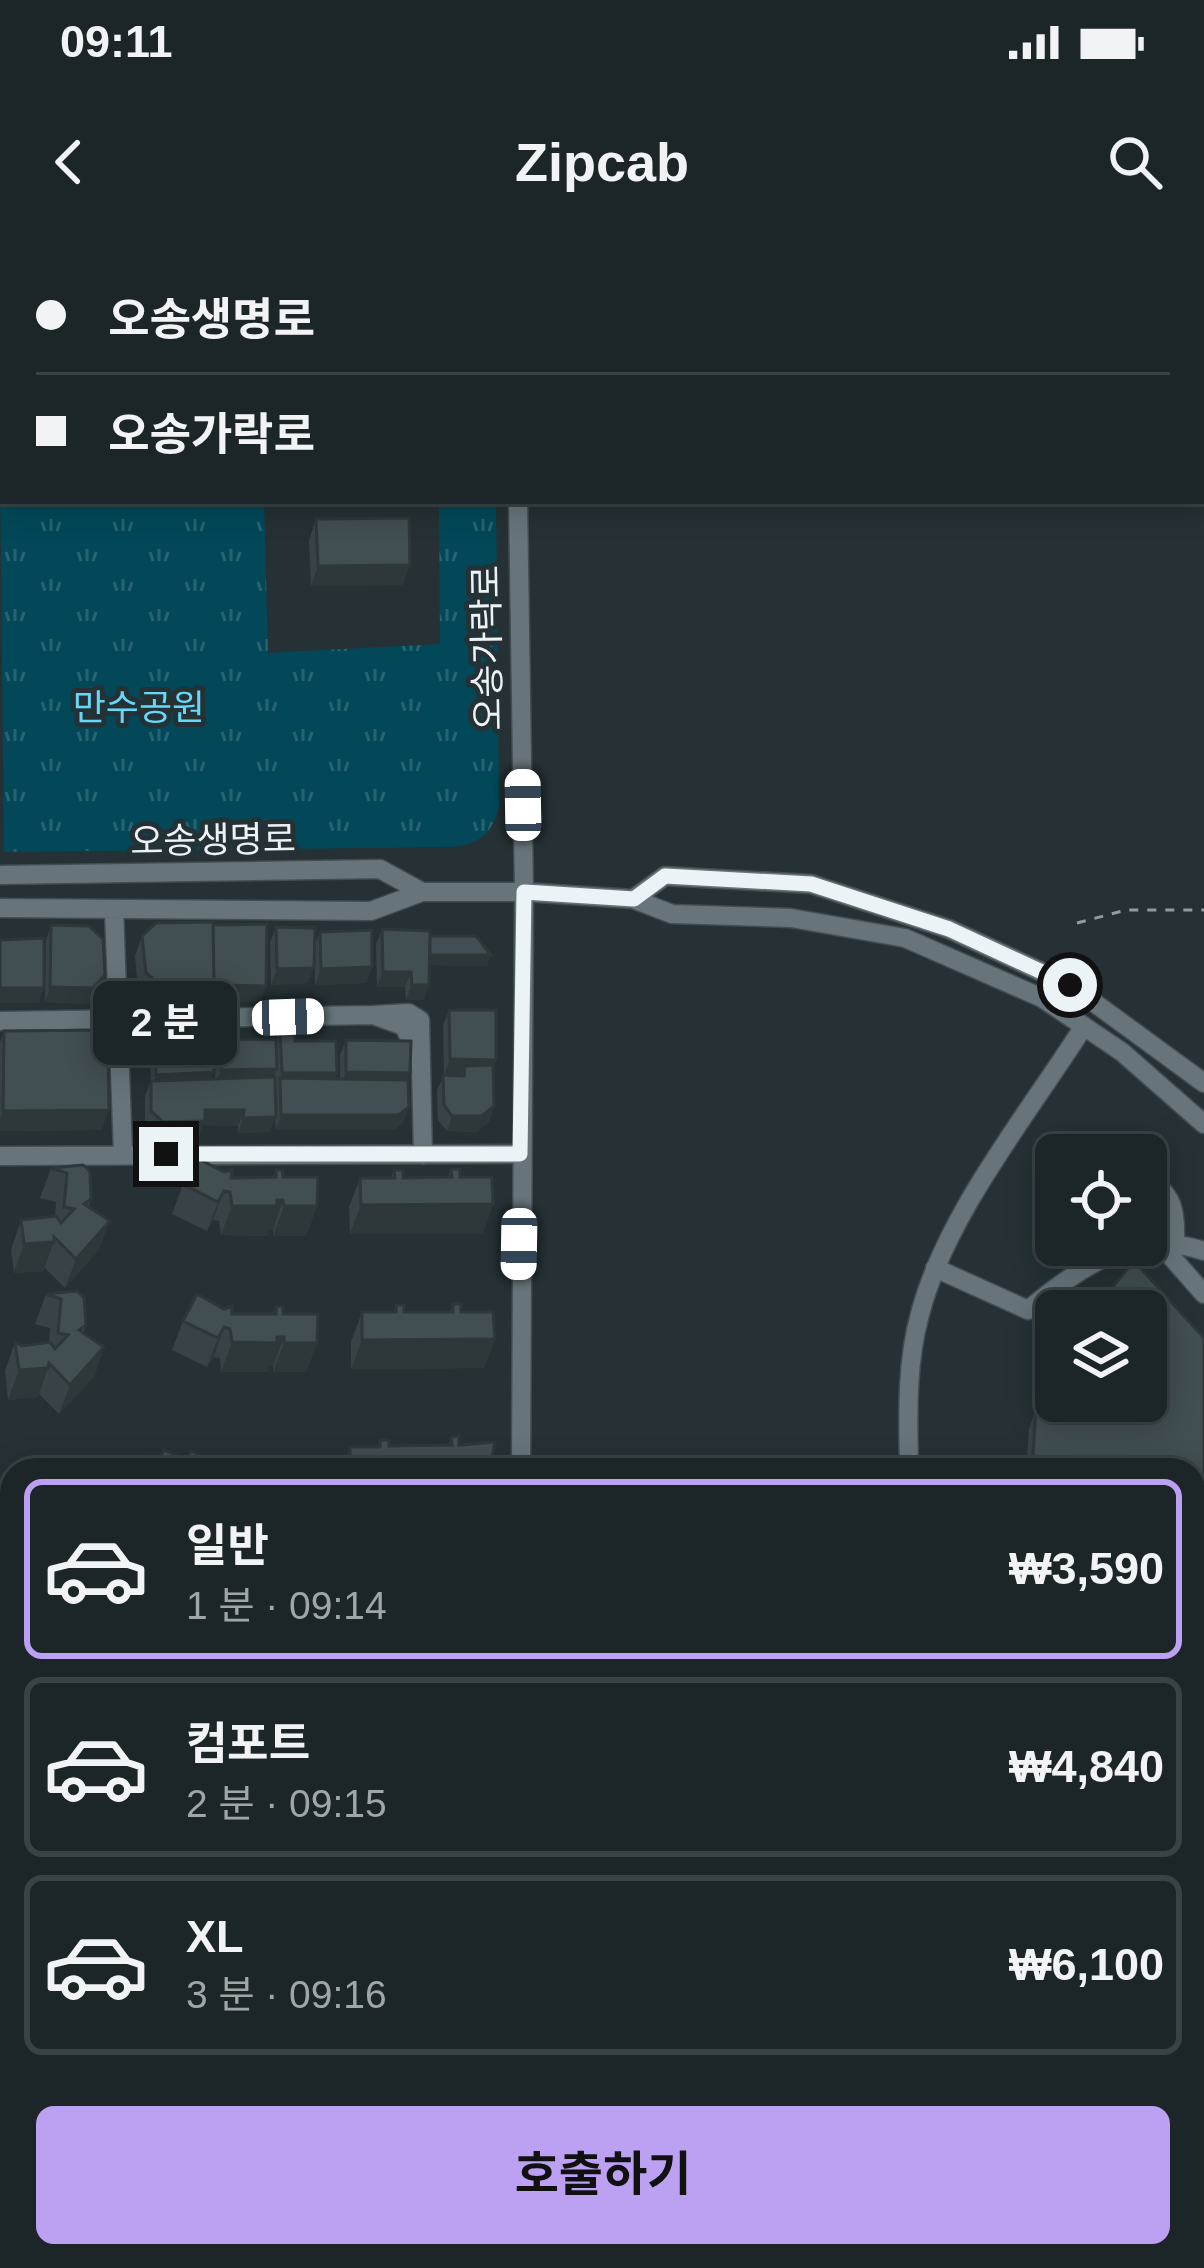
<!DOCTYPE html>
<html lang="ko">
<meta charset="utf-8">
<style>
body{margin:0;font-family:Arial,"Noto Sans KR",sans-serif;background:#252d30;color:#f1f3f6;height:100vh;display:flex;flex-direction:column;font-size:45px;white-space:nowrap}
*{box-sizing:border-box;margin:0}
p{font-size:39px;color:#a0a5a8}
.icon{flex:none;width:66px;height:66px;fill:none;stroke:currentColor;stroke-width:2;stroke-linecap:round;stroke-linejoin:round}
.map{position:relative;flex:1;overflow:hidden}
.details{position:absolute;left:0px;top:1218px;width:1206px;height:810px;display:flex;flex-direction:column;background:#1c2528;border-radius:36px 36px 0 0;box-shadow:0 6px 30px #0003,0 0 0 3px #3a4245}
.details>*{flex:none}
.top-card{position:absolute;left:0px;top:0px;width:1206px;height:264px;box-shadow:0 6px 30px #0003,0 0 0 3px #3a4245;display:grid;align-content:center;height:264px;padding:0 36px;background:#1c2528}
.fabs{position:absolute;left:1035px;top:894px;display:grid;gap:24px}
.fabs a{display:grid;place-items:center;width:132px;height:132px;border-radius:18px;background:#1c2528;box-shadow:0 6px 30px #0003,0 0 0 3px #3a4245;font-size:60px}
.end{position:absolute;width:54px;height:54px;margin:-27px;border:15px solid #ecf3f6;background:#111;box-shadow:0 0 0 6px #111}
.from{border-radius:50%}
.bubble{position:absolute;height:84px;border-radius:18px;background:#1c2528;box-shadow:0 6px 30px #0003,0 0 0 3px #3a4245;font-size:39px;font-weight:700;line-height:84px;text-align:center}
.car{position:absolute;width:36px;height:72px;margin:-36px -18px;border-radius:15px;box-shadow:0 0 9px 3px #0007;background:linear-gradient(#fff 24%,#345 0 40%,#fff 0 76%,#345 0 86%,#fff 0)}
.top-card b{display:flex;align-items:center;gap:42px;height:114px;font-size:45px}
.top-card b+b{border-top:3px solid #3a4245}
.top-card i{width:30px;height:30px;background:#f1f3f6}
ul{padding:21px 0 0;list-style:none}
li{display:flex;align-items:center;gap:36px;height:180px;margin:0 24px 18px;padding:0 12px;border:6px solid #3a4245;border-radius:18px}
li div{flex:1}
li b{display:block;font-size:45px}
li em{font-style:normal;font-weight:700}
li.active{border-color:#bca0f2}
li>.icon{width:108px;height:108px;stroke-width:1.5}
.button{display:flex;gap:24px;margin-top:auto;padding:24px 36px}
.button a{flex:1;height:138px;border-radius:18px;background:#bca0f2;color:#111;font-size:48px;font-weight:700;line-height:138px;text-align:center}
.status{display:flex;justify-content:space-between;align-items:center;height:84px;padding:0 60px;background:#1c2528;direction:ltr}
.status svg{height:33px;fill:currentColor}
header{display:flex;justify-content:space-between;align-items:center;height:156px;padding:0 36px;background:#1c2528;font-size:54px;font-weight:700}
.map>svg:first-child{display:block}
.grass{fill:url(#grass-tufts)}
.lines{fill:none;stroke-linecap:round;stroke-linejoin:round}
.stream{stroke:#2e7f95;stroke-width:4.5}
.minor-casing{stroke:#434d51;stroke-width:21}
.path{stroke:#929b9f;stroke-width:3;stroke-dasharray:9 9;stroke-linecap:butt}
.minor{stroke:#67757a;stroke-width:18}
.rail{stroke:#8f989b;stroke-width:4.5;stroke-dasharray:21 21;stroke-linecap:butt}
.wall{fill:#384347}
.shaded-wall{fill:#2e3739}
.building{fill:#414e52;stroke:#2e3739;stroke-width:3}
.route{stroke:#ecf3f6;stroke-width:15}
.labels{text-anchor:middle;dominant-baseline:central;stroke-width:10;stroke-linejoin:round;paint-order:stroke}
.street-label{font-size:36px;fill:#ecf3f6;stroke:#253135}
.park-label{font-size:36px;fill:#64d8f9;stroke:#253135}
</style>
<div class="status"><b>09:11</b><svg viewBox="0 0 49 12"><path d="M0 12V9h3v3zM5 12V6h3v6zM10 12V3h3v9zM15 12V0h3v12zM26 1h20v11H26zM47 4h2v5h-2z"/></svg></div>
<header><svg class="icon" aria-label="back" viewBox="0 0 24 24"><path d="M15 5l-7 7 7 7"/></svg>Zipcab<svg class="icon" aria-label="search" viewBox="0 0 24 24"><circle cx="10" cy="10" r="6"/><path d="M15 15l6 6"/></svg></header>
<div class="map">
<svg width="1204" height="2028" viewBox="0 0 1204 2028">
<defs>
<pattern id="grass-tufts" width="24" height="20" patternUnits="userSpaceOnUse" patternTransform="scale(3)"><rect width="24" height="20" fill="#024858"/><path d="M3 7l-1-3M5 7V3M7 7l1-3M15 17l-1-3M17 17v-4M19 17l1-3" fill="none" stroke="#276371"/></pattern>
</defs>
<rect width="100%" height="100%" fill="#253135"/>
<path class="grass" d="M0 224 3 261H264L268 413 440 404 439 261H496L499 567C491 594 481 603 453 607L4 612Z"/>
<g class="lines">
<path class="stream" d="M0 1964 12 1965
M858 2016 859 2028"/>
<defs>
<path id="minor" d="M512 0V3
M0 70H3
M518 261 524 652 521 1230
M0 635 380 629 422 652
M633 659 665 636 811 644 949 689 1070 745 1204 843
M0 668 371 671 422 652H524L633 659 672 674 791 678 905 698 1042 758 1122 812 1204 884
M114 669 123 913
M0 781 373 775
M419 819 404 786 373 775 409 773 420 780 423 915
M0 916 521 914
M1146 937C1173 955 1176 969 1175 1001
M1160 1004 1204 1054
M935 1028 1028 1070C1079 1027 1135 988 1204 1011
M909 1230C908 1179 906 1123 920 1074 946 974 1029 873 1084 786
M0 1622 12 1623
M1194 1622 1204 1621
M1194 1647 1204 1649
M0 2006H12
M110 2016 221 2028
M539 2016V2028
M724 2016 742 2028
M45 2028 46 2016
M826 2028 837 2016"/>
</defs>
<use href="#minor" class="minor-casing"/>
<path class="path" d="M1077 683 1126 670H1204"/>
<use href="#minor" class="minor"/>
<path class="rail" d="M1194 1875 1204 1870
M1194 1901 1204 1896
M984 2028 997 2016
M1013 2028 1026 2016"/>
</g>
<path class="wall" d="M316 279 403 345 311 346 309 300Z
M51 685 105 735 100 751 87 764 45 762 46 700Z
M213 685 261 762 208 761V758L207 761 150 762 138 753 135 716 142 696Z
M276 687 314 706 320 692 372 727 366 743 315 745 314 711 308 743 271 745 270 702Z
M382 689 430 696 487 726 430 725 424 760H406L405 747H377L376 704Z
M449 770 493 827 494 866 489 882 477 892 447 891 438 880 437 850 444 835 443 785Z
M280 790 295 801 335 839H340V815L346 800 408 840 409 867 403 883 394 890H276L275 878 270 892 238 893V886L203 885 199 896 157 898 145 887V856L151 841 150 811 156 796 211 839H215L216 815 221 800 276 801Z
M4 791 102 890 0 891V802Z
M83 925 91 959 89 967 99 1010 65 1048 45 1028 43 1031 14 1033 11 1010 21 980 55 976 56 962 40 958 51 928Z
M451 929 460 937 483 994H350L349 967 360 938H391L394 930 403 938 448 937Z
M276 930 317 966 306 996H273V990H269L267 996 221 995 219 981 213 980 207 991 172 974 183 944 231 938 273 937Z
M77 1051 86 1085 83 1093 104 1107 94 1137 59 1174 39 1154 38 1157 8 1160 5 1131 15 1102 22 1106 49 1102 50 1088 35 1084 46 1054Z
M453 1064 495 1099 484 1128 351 1129V1102L362 1072H393L396 1065 404 1072H450Z
M276 1067 317 1103 306 1132H273V1126H269L267 1132H221L220 1118 214 1117 207 1127 172 1110 183 1081 232 1074H273Z
M1204 1098V1515L1201 1518 1194 1511V1230H1026L1029 1189 1036 1168Z
M451 1197 459 1205 495 1202 489 1230H342L350 1207H378L380 1200 389 1206H448Z
M0 1650 12 1651V1791L0 1790Z"/>
<path class="shaded-wall" d="M410 325 403 345 311 346 318 326Z
M430 715H491L487 726 426 725Z
M372 727 366 743 315 745 321 729Z
M314 728 308 743 271 745 277 729Z
M383 732H411L405 747H377Z
M105 735 100 751 87 764 45 762 50 747Z
M214 741 207 761 150 762 157 742Z
M214 745 266 746 261 762 208 761Z
M412 745H429L424 760H406Z
M0 748H44L39 763H0Z
M450 819 496 820 490 835 465 826 461 835H444Z
M277 829 271 844 215 845 221 830Z
M214 832 208 847 151 850 156 835Z
M346 832 410 833 405 848 340 847Z
M282 833H337L332 848 280 838 276 849Z
M494 866 489 882 477 892 447 891 452 876Z
M409 867 403 883 394 890H276L281 875Z
M109 870 102 890 0 891V879L3 871Z
M205 870H244L238 886 203 885 199 896 157 898 163 882Z
M276 877 270 892 238 893 243 878Z
M224 951 213 980 207 991 218 962Z
M283 960 273 990H269L267 996 221 995 232 966Z
M493 964 483 994H350L361 965Z
M284 966H317L306 996H273Z
M110 981 99 1010 65 1048 76 1019Z
M54 1002 43 1031 14 1033 24 1004Z
M224 1087 214 1117 207 1127 218 1098Z
M277 1097H284L273 1126H269L267 1132H221L232 1102Z
M495 1099 484 1128 351 1129 362 1100Z
M284 1103H317L306 1132H273Z
M104 1107 94 1137 59 1174 70 1145Z
M48 1128 38 1157 8 1160 19 1130Z
M0 1702H7L0 1722Z
M0 1770H12V1791L0 1790Z"/>
<path class="building" d="M409 278 410 325 318 326 316 279Z
M213 682 214 741 157 742 146 733 142 696 156 683Z
M267 684 266 746 214 745 213 685Z
M51 685 89 686 103 699 105 735 93 748 50 747Z
M276 687 315 688 314 728 277 729Z
M382 689 430 691 429 745H412L411 732H383Z
M372 690V727L321 729 320 692Z
M430 696H476L491 715H430Z
M44 698V748H0V700Z
M449 770H496V820L450 819Z
M214 788V832L156 835V795Z
M108 790 109 870 3 871 4 791Z
M280 790H295V801H336L337 833H282Z
M276 799 277 829 221 830V800Z
M346 800 411 801 410 833 346 832Z
M493 825 494 866 482 876H452L444 865 443 835 464 836 465 826Z
M275 837 276 877 243 878 244 870H205V881L163 882 151 871V841Z
M280 838 408 840 409 867 399 875H281Z
M197 918 224 932 232 930 231 938 276 937V930H282L283 937H318L317 966H284L283 960H277V966H232L230 952 224 951 218 962 183 944Z
M83 925 90 931 91 959 84 964 110 981 76 1019 54 997V1002L24 1004 21 980 56 976 61 983 74 969 64 967 67 933 51 928Z
M451 929H460V937H492L493 964 361 965 360 938H395L394 930H403V938L452 937Z
M1134 1021 1204 1098V1494L1194 1483V1230H1032L1036 1168 1056 1131V1161H1146V1071H1093Z
M77 1051 84 1057 86 1085 79 1090 104 1107 70 1145 49 1123 48 1128 19 1130 15 1102 22 1106 50 1102 55 1109 68 1095 58 1093 61 1059 46 1054Z
M197 1054 224 1069 232 1066V1074H276V1067L283 1066V1074H318L317 1103H284V1097H277V1103L232 1102 230 1089 224 1087 218 1098 183 1081Z
M453 1064H461V1072H493L495 1099 362 1100V1072H396V1065H404V1072H453Z
M459 1196V1205L495 1202 490 1228 481 1230H350V1207H380V1200H389V1206L452 1205 451 1197Z
M164 1210 186 1219 191 1211 217 1225 214 1230H143L152 1215 159 1219Z
M0 1650 12 1651V1770H0V1734H6L7 1702H0Z
M0 2017 22 2019 27 2028H0Z"/>
<g class="lines">
<path class="route" d="M166 914H520L524 652 634 659 665 636 811 644 949 689 1070 745"/>
</g>
<g class="labels">
<g class="street-label">
<text transform="translate(487 408) rotate(-91)">오송가락로</text>
<text transform="translate(213 600) rotate(-1)">오송생명로</text>
</g>
<g class="park-label">
<text x="139" y="467">만수공원</text>
</g>
</g>
</svg>
<div class="fabs">
<a><svg class="icon" aria-label="locate" viewBox="0 0 24 24"><circle cx="12" cy="12" r="6"/><path d="M12 2v4M12 18v4M2 12h4M18 12h4"/></svg></a>
<a><svg class="icon" aria-label="layers" viewBox="0 0 24 24"><path d="M12 4l9 5-9 5-9-5zM3 14l9 5 9-5"/></svg></a>
</div>
<i class="end from" style="left:1070px;top:745px"></i>
<i class="end" style="left:166px;top:914px"></i>
<div class="bubble" style="left:93px;top:741px;width:144px">2 분</div>
<i class="car" style="left:523px;top:565px;rotate:359deg"></i>
<i class="car" style="left:288px;top:777px;rotate:88deg"></i>
<i class="car" style="left:519px;top:1004px;rotate:181deg"></i>
<div class="top-card">
<b><i class="from"></i>오송생명로</b>
<b><i></i>오송가락로</b>
</div>
<section class="details">
<ul>
<li class="active"><svg class="icon" aria-label="car" viewBox="0 0 24 24"><path d="M5 17H2v-5l4-1 3-4h7l3 4 3 1v5h-3M9 17h6M6 11h13"/><circle cx="7" cy="17" r="2"/><circle cx="17" cy="17" r="2"/></svg><div><b>일반</b><p>1 분 · 09:14</p></div><em>₩3,590</em></li>
<li><svg class="icon" aria-label="car" viewBox="0 0 24 24"><path d="M5 17H2v-5l4-1 3-4h7l3 4 3 1v5h-3M9 17h6M6 11h13"/><circle cx="7" cy="17" r="2"/><circle cx="17" cy="17" r="2"/></svg><div><b>컴포트</b><p>2 분 · 09:15</p></div><em>₩4,840</em></li>
<li><svg class="icon" aria-label="car" viewBox="0 0 24 24"><path d="M5 17H2v-5l4-1 3-4h7l3 4 3 1v5h-3M9 17h6M6 11h13"/><circle cx="7" cy="17" r="2"/><circle cx="17" cy="17" r="2"/></svg><div><b>XL</b><p>3 분 · 09:16</p></div><em>₩6,100</em></li>
</ul>
<div class="button"><a>호출하기</a></div>
</section>
</div>
